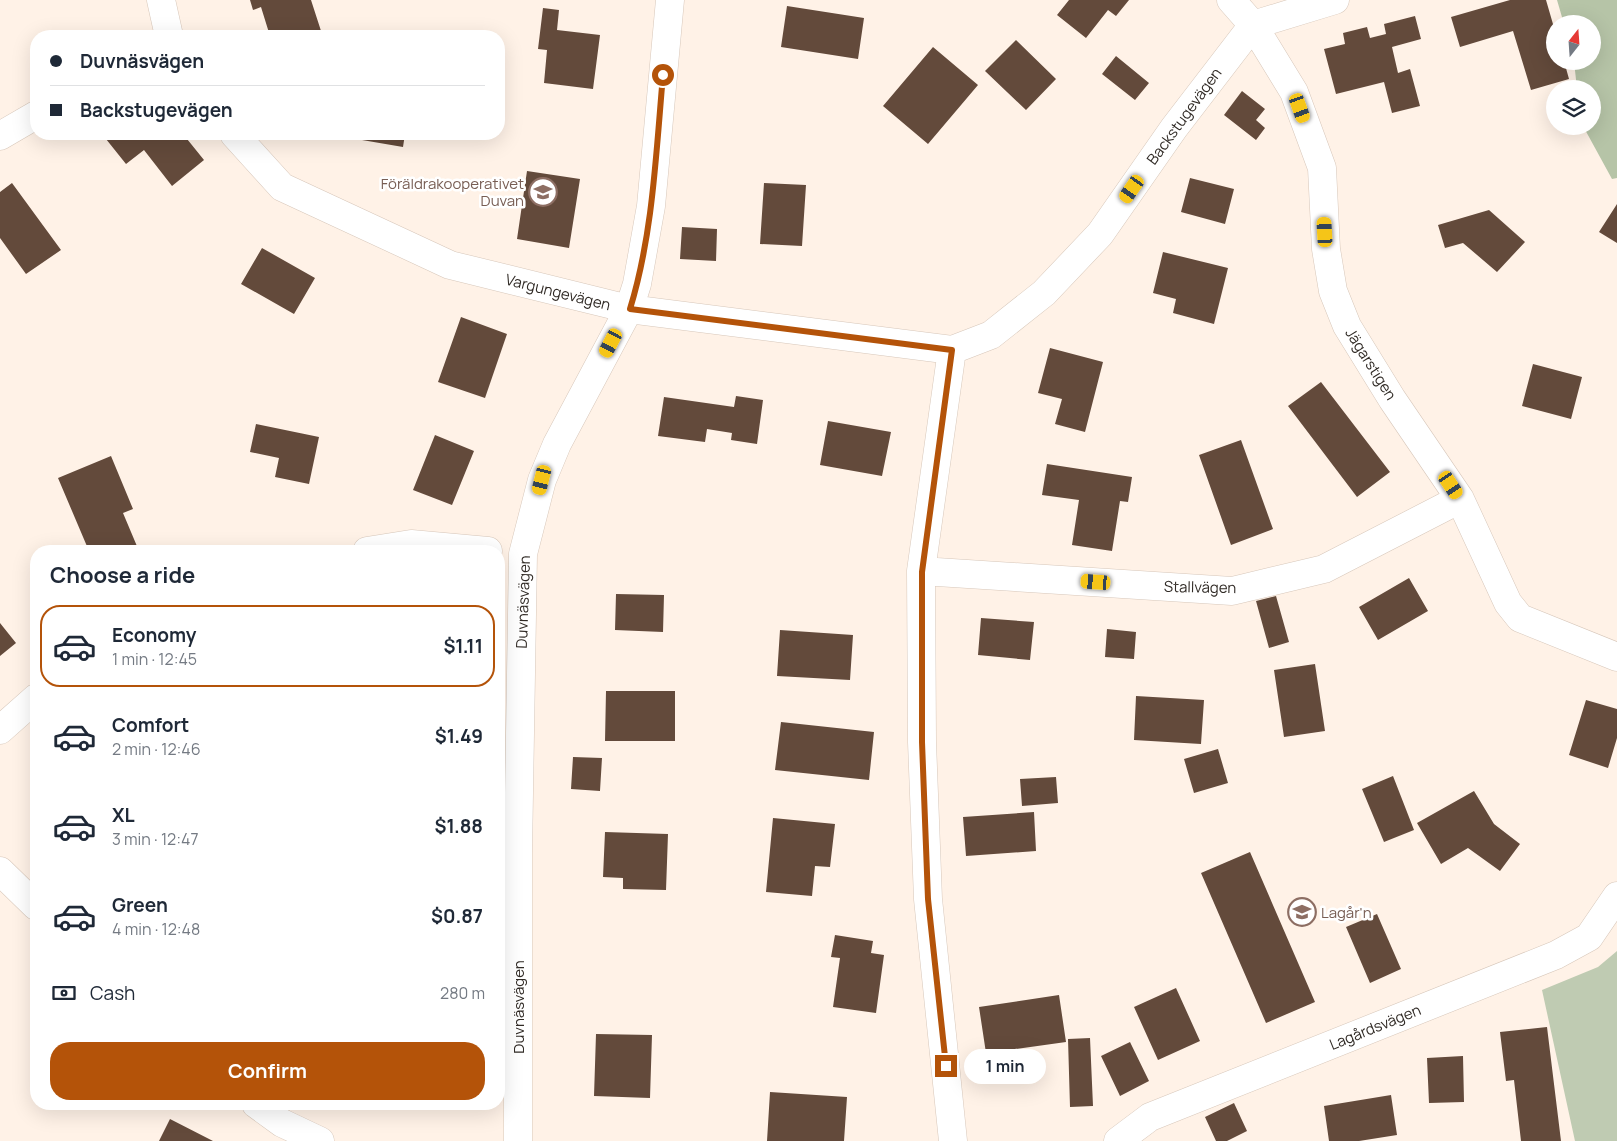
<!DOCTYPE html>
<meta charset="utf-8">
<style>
body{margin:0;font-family:Manrope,sans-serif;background:#f6f6f7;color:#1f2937;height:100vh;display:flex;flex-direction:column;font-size:19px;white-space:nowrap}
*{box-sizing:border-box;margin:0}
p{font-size:16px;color:#747a83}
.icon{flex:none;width:28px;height:28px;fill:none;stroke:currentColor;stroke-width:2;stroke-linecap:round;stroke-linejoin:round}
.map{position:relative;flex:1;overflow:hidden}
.drawer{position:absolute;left:30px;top:545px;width:475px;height:565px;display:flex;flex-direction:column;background:#fff;border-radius:20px;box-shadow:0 5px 20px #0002}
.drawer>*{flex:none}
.banner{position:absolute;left:30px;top:30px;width:475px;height:110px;border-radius:20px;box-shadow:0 5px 20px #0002;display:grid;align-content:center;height:110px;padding:0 20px;background:#fff}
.needle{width:32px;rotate:17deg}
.buttons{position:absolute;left:1546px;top:15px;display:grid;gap:10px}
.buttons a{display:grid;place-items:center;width:55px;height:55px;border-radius:50%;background:#fff;box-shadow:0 5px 20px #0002;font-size:25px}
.end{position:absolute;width:22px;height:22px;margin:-11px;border:6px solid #b45309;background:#fff;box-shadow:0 0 0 2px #fff}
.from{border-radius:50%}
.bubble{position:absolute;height:35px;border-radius:18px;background:#fff;box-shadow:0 5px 20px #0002;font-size:16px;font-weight:700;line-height:35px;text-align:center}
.car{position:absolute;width:15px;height:30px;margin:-15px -8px;border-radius:6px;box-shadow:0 0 4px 1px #0007;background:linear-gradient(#f5c518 24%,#345 0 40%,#f5c518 0 76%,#345 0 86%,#f5c518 0)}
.banner b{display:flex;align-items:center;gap:18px;height:48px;font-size:19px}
.banner b+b{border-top:1px solid #e0e1e3}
.banner i{width:12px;height:12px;background:#1f2937}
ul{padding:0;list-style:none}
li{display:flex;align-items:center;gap:15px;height:82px;margin:0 10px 8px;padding:0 10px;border:2px solid transparent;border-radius:20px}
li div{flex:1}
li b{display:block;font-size:19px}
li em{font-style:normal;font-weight:700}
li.active{border-color:#b45309}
li>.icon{width:45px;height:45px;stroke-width:1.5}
h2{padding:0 20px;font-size:22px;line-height:60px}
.pay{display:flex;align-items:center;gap:12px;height:55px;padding:0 20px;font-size:19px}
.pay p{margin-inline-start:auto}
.button{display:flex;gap:10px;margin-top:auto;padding:10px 20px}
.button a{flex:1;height:58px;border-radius:20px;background:#b45309;color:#fff;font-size:20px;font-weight:700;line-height:58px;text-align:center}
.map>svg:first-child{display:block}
.green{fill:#bfcbb2}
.forest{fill:#b6c4a7}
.building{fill:#634a3b}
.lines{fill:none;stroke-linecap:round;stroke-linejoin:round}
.minor-casing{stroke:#d7c7ba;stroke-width:29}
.minor{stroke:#fff;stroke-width:28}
.route{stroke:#b45309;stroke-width:6}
.labels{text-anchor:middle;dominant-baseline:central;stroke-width:5;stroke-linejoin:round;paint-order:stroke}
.street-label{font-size:15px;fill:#312b26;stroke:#fff}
.education-label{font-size:15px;fill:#785e54;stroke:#fff;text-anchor:end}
</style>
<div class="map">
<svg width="1617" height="1141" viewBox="0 0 1617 1141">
<rect width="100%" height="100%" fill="#fff2e7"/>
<path class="green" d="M1617 951V1141H1575L1542 990 1598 967Z"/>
<path class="forest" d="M1557 0H1617V178L1612 179 1583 126H1592V89H1577L1574 61H1592V24H1564Z"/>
<path class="building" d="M250 0H311L322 34 315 36H270L261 7 253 10Z
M1069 0H1129L1116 16 1108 10 1086 38 1057 15Z
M1510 0H1546L1555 31V61H1564L1569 79 1531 90 1513 31 1460 47 1451 17Z
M787 6 864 18 858 59 781 47Z
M543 8 559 10 557 30 600 35 593 89 544 83 547 50 538 49Z
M1415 16 1421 39 1392 47 1398 73 1410 69 1420 106 1392 113 1384 82 1336 94 1324 49 1345 44 1343 33 1367 27 1370 38 1386 34 1384 24Z
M1016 40 1056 79 1026 110 985 71Z
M933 47 978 85 928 144 883 106Z
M1116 56 1149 83 1135 100 1102 74Z
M1242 91 1265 109 1256 120 1265 128 1256 140 1224 115Z
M102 134H183L204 160 172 186 144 150 126 164Z
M363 134H405L403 147 362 140Z
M527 171 580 179 569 248 517 239Z
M1190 178 1234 189 1225 224 1181 212Z
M12 183 61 250 26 274 0 238V192Z
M764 183 806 185 802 246 760 244Z
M1617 204V243L1599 232Z
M1489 210 1525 242 1497 272 1463 243 1445 248 1438 225Z
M682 227 717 229 716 261 680 259Z
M262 248 315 278 294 314 241 284Z
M1163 252 1228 268 1214 324 1173 313 1176 299 1153 293Z
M461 317 507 334 485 398 438 382Z
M1050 348 1103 362 1085 432 1055 424 1062 399 1038 393Z
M1533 364 1582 377 1571 419 1522 406Z
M1321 382 1390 472 1357 497 1288 406Z
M736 396 763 400 757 444 731 440 732 433 707 429 705 442 658 436 664 397 734 407Z
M828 421 891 432 882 476 820 465Z
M256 424 319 437 309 484 275 477 279 458 250 452Z
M435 435 474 451 452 505 413 490Z
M1241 440 1273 529 1231 545 1199 455Z
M111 456 133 509 123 513 139 551H89L58 478Z
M1047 464 1132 477 1128 502 1120 501 1112 551 1072 545 1079 500 1042 495Z
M1409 578 1428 611 1378 640 1359 607Z
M616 594 664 595 663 632 615 630Z
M1276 596 1289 642 1269 648 1256 601Z
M981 618 1034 622 1030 660 978 655Z
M0 623 16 643 0 656Z
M1107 629 1136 632 1134 659 1105 657Z
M780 630 853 635 850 680 777 676Z
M1315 664 1325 731 1284 737 1274 670Z
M606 691H675V741H605Z
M1136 696 1204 700 1201 744 1134 740Z
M1586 700 1617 709V738L1608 768 1569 755Z
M781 722 874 732 869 780 775 770Z
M1218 749 1228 783 1194 793 1184 759Z
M573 757 602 758 600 791 571 789Z
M1393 776 1414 830 1384 842 1362 789Z
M1056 777 1058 803 1022 806 1020 779Z
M1474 791 1494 824 1520 844 1500 871 1468 848 1441 864 1417 823Z
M1034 812 1036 851 966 856 963 817Z
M773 818 835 824 830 867 815 866 812 896 766 892Z
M605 832 668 834 666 890 623 889V878L603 877Z
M1250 852 1315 1002 1266 1023 1201 873Z
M1377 914 1401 969 1370 983 1346 927Z
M835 935 873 941 871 953 884 955 876 1013 833 1007 840 958 831 957Z
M1176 988 1200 1041 1158 1060 1134 1007Z
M1059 995 1066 1042 986 1053 979 1007Z
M1547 1027 1561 1141H1521L1514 1080 1506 1081 1500 1032Z
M596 1034 652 1035 650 1098 594 1096Z
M1090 1038 1093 1106 1070 1107 1068 1039Z
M1130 1042 1149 1081 1120 1096 1101 1056Z
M1463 1056 1464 1102 1429 1103 1427 1058Z
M770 1092 847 1097 844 1141H767Z
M1391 1095 1397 1135 1359 1141H1329L1324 1106Z
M1234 1103 1247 1131 1227 1141H1216L1205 1117Z
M170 1119 213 1141H159Z"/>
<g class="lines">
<defs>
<path id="minor" d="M161 0 169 36
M1231 0 1253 25 1294 92 1322 168 1326 249 1333 291 1347 326 1392 399 1460 499 1508 603 1520 618 1617 657
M234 134 282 187 450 265 629 309 952 350
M0 136 36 115
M367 551 411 544 488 551
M921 571 1232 591 1324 569 1460 499
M0 730 36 698
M0 871 36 906
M256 1104 282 1123 320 1141
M518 1141V853L523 554 542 480 557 444 629 309 637 284 651 206 670 0
M953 1141 928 899 922 742 921 571 952 350 991 335 1044 293 1100 234 1174 128 1253 25 1335 0
M1118 1141 1150 1117 1556 955 1589 937 1617 896"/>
</defs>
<use href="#minor" class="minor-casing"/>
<use href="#minor" class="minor"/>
</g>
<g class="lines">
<path class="route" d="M663 75C656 153 653 234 630 309L952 350 922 572V742L928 899 946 1066"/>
</g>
<defs>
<symbol id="school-ring" viewBox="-11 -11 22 22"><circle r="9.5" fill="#fff" stroke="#8d6e63" stroke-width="1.5"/><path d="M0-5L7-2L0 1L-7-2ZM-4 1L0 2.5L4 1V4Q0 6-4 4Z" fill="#8d6e63"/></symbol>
</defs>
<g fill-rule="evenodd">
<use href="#school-ring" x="527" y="176" width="32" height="32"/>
<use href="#school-ring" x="1286" y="896" width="32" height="32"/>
</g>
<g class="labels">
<g class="street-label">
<text transform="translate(1184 116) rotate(-54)">Backstugevägen</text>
<text transform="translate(558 292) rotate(14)">Vargungevägen</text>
<text transform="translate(1371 364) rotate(58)">Jägarstigen</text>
<text transform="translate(1200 587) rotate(1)">Stallvägen</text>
<text transform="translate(523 602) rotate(-88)">Duvnäsvägen</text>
<text transform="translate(518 1007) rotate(-90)">Duvnäsvägen</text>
<text transform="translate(1375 1027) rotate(-22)">Lagårdsvägen</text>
</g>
<g class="education-label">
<text x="524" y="183">Föräldrakooperativet<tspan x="524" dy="17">Duvan</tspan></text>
<text x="1321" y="912" text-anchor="start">Lagår'n</text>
</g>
</g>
</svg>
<div class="buttons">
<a><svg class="needle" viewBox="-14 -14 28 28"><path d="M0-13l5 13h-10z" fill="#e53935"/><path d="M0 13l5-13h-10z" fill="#747a83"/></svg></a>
<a><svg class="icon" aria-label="layers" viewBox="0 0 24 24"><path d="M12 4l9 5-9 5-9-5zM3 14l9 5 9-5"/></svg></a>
</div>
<i class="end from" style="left:663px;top:75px"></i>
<i class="end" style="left:946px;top:1066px"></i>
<div class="bubble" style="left:964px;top:1049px;width:82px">1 min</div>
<i class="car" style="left:1300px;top:108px;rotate:160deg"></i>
<i class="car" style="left:1132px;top:189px;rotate:215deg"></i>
<i class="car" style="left:1325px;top:232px;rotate:357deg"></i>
<i class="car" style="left:611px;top:343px;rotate:208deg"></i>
<i class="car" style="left:542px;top:480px;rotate:194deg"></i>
<i class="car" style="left:1451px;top:485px;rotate:146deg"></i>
<i class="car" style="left:1096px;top:582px;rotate:274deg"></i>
<div class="banner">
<b><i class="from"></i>Duvnäsvägen</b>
<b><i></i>Backstugevägen</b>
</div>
<section class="drawer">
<h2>Choose a ride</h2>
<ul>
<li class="active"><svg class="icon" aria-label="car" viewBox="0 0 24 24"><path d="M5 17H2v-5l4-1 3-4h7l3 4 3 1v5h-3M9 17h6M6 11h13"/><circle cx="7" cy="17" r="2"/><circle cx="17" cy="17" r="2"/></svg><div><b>Economy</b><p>1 min · 12:45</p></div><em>$1.11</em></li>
<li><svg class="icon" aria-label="car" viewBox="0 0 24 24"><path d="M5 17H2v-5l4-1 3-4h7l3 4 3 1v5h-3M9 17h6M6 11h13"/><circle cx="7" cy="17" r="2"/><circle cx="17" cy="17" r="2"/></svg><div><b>Comfort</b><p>2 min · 12:46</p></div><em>$1.49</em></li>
<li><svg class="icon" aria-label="car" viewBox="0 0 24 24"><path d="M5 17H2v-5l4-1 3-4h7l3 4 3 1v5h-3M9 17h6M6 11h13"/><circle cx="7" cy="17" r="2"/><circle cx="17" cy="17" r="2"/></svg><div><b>XL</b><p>3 min · 12:47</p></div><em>$1.88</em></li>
<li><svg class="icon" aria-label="car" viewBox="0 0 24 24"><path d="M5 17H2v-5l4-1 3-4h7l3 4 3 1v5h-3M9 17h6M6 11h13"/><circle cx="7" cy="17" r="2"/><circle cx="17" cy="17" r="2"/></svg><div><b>Green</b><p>4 min · 12:48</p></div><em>$0.87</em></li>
</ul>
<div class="pay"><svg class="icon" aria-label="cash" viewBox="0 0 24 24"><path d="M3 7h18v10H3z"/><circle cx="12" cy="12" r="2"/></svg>Cash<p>280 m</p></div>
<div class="button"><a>Confirm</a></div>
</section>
</div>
